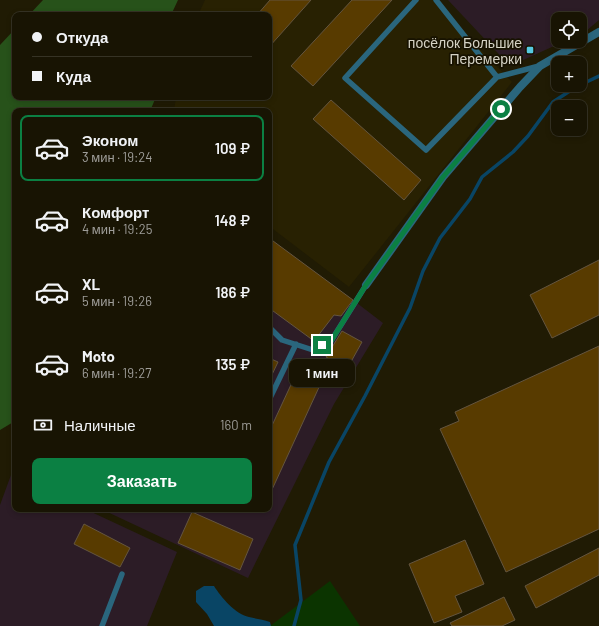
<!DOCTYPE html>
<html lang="ru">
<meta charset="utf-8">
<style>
body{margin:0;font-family:Barlow,sans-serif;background:#252112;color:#f1f3f6;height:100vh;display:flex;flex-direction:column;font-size:15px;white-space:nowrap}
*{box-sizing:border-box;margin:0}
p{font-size:13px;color:#9f9e9a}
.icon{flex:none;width:22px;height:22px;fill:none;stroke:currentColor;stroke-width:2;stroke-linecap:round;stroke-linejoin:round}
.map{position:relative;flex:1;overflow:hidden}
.sheet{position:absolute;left:12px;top:108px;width:260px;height:404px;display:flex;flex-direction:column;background:#181403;border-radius:8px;box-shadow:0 2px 6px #0003,0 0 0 1px #363325}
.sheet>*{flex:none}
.top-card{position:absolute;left:12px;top:12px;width:260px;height:88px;border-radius:8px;box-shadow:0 2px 6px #0003,0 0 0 1px #363325;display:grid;align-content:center;height:88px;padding:0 20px;background:#181403}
.tools{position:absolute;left:551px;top:12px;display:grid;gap:8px}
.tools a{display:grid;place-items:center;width:36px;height:36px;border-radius:8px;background:#181403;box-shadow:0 2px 6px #0003,0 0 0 1px #363325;font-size:20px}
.end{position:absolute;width:18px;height:18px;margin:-9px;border:5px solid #0b8043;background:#fff;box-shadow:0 0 0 2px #fff}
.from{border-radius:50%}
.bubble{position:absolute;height:28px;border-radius:8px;background:#181403;box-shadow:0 2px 6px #0003,0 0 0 1px #363325;font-size:13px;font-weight:600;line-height:28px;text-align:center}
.top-card b{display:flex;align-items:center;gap:14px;height:38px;font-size:15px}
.top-card b+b{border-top:1px solid #363325}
.top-card i{width:10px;height:10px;background:#f1f3f6}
ul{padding:7px 0 0;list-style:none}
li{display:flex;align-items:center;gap:12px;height:66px;margin:0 8px 6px;padding:0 12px;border:2px solid transparent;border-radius:8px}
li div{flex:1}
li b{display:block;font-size:15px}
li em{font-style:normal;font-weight:600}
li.active{border-color:#0b8043}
li>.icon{width:36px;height:36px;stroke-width:1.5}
.pay{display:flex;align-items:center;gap:10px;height:44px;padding:0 20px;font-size:15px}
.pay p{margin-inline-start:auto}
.action{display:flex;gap:8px;margin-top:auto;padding:8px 20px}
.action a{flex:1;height:46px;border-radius:8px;background:#0b8043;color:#fff;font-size:16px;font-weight:600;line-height:46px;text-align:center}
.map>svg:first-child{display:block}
.built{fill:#282102}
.industrial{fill:#2c1c26}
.green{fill:#0b3400}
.forest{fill:#27521a}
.water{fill:#094565}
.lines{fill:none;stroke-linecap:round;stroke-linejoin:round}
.stream{stroke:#094565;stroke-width:3.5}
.building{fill:#583b00;stroke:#64553f}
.service{stroke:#2a667d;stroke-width:5.5}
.minor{stroke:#2a667d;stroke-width:8}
.route{stroke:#0b8043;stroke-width:5}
.poi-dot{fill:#56c9e1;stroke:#171200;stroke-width:1.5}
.labels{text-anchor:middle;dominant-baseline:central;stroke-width:3.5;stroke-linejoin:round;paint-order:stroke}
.poi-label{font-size:14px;fill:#d5d2c4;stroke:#171200;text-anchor:end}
</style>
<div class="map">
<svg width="599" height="626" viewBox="0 0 599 626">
<rect width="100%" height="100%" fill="#201b04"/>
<path class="built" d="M205 0H433L512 82 349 287 269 226V111H174L176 97H269V15H198Z"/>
<path class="industrial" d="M448 0H599V20L585 32 580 34V19H558V41H565L510 66Z
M269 238 353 300 383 323 334 404 248 578 101 509H269Z
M11 475 15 476V509H85L177 552 147 626H0V505Z"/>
<path class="green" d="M330 581 360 626H270Z"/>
<path class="forest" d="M43 0H178L171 15H29Z
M15 29V97H156L150 111H15V421L0 430V45Z"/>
<path class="water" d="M204 586H214C221 597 235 614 249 617 256 619 263 619 270 622L271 626H214L207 614 196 602V591Z"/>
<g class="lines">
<path class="stream" d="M580 85 599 76
M294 626 301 600 295 545 329 462 365 396 410 308 423 271 440 238 470 199 482 177 513 152 528 136 553 102 579 85"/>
</g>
<path class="building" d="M270 0H311L269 47V15H257Z
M352 0H392L313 86 291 66Z
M331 100 421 180 404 200 313 119Z
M269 238 353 300 341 316 334 315 314 341 269 308Z
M599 260V315L552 338 530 295Z
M342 331 362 342 347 369 326 357Z
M599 346V529L506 572 440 429 459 421 455 412Z
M269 358 278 362 269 381Z
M302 361 326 372 270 494 269 493V432Z
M192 512 253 539 240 570 178 543Z
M84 524 130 548 120 567 74 544Z
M465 540 484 584 455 596 462 612 434 623 409 564Z
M599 548V575L536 608 525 586Z
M504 597 515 620 502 626H452L450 623Z"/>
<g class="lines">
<path class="service" d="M416 0 345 78 426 150 497 77
M436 0 497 77 539 66
M269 327 282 340 313 350 331 341 366 285
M269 400 296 344
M102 626 122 574"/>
<path class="minor" d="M366 285 443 177 520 87 540 66 599 32"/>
</g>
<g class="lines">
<path class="route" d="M322 345 331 341 366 285 443 177 501 109"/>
</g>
<rect class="poi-dot" x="526" y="46" width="8" height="8" rx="2"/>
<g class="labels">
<g class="poi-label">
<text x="522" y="42">посёлок Большие<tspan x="522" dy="16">Перемерки</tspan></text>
</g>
</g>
</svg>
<div class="tools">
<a><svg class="icon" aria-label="locate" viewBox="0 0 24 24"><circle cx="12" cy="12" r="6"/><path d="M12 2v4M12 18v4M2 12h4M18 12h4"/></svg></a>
<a>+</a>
<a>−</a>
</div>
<i class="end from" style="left:501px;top:109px"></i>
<i class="end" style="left:322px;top:345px"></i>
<div class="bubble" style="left:289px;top:359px;width:66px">1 мин</div>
<div class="top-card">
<b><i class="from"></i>Откуда</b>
<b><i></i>Куда</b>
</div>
<section class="sheet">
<ul>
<li class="active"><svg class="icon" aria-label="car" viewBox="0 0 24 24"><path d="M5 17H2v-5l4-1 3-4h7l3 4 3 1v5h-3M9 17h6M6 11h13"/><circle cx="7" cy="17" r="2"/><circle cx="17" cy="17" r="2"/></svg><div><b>Эконом</b><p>3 мин · 19:24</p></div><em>109 ₽</em></li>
<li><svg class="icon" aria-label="car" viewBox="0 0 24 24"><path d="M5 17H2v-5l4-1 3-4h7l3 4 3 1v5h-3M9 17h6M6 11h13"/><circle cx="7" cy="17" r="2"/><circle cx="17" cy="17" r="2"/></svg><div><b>Комфорт</b><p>4 мин · 19:25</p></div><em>148 ₽</em></li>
<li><svg class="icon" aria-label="car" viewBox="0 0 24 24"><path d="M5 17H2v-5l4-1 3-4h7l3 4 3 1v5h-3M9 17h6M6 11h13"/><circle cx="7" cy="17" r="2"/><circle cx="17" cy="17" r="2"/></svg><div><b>XL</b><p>5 мин · 19:26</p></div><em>186 ₽</em></li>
<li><svg class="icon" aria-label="car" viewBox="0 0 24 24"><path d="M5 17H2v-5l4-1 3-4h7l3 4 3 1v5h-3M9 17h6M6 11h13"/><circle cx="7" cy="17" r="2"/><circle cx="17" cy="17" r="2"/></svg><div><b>Moto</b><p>6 мин · 19:27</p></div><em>135 ₽</em></li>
</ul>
<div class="pay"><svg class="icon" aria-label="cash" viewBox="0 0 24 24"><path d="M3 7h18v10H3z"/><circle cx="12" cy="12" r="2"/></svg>Наличные<p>160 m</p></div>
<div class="action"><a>Заказать</a></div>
</section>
</div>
